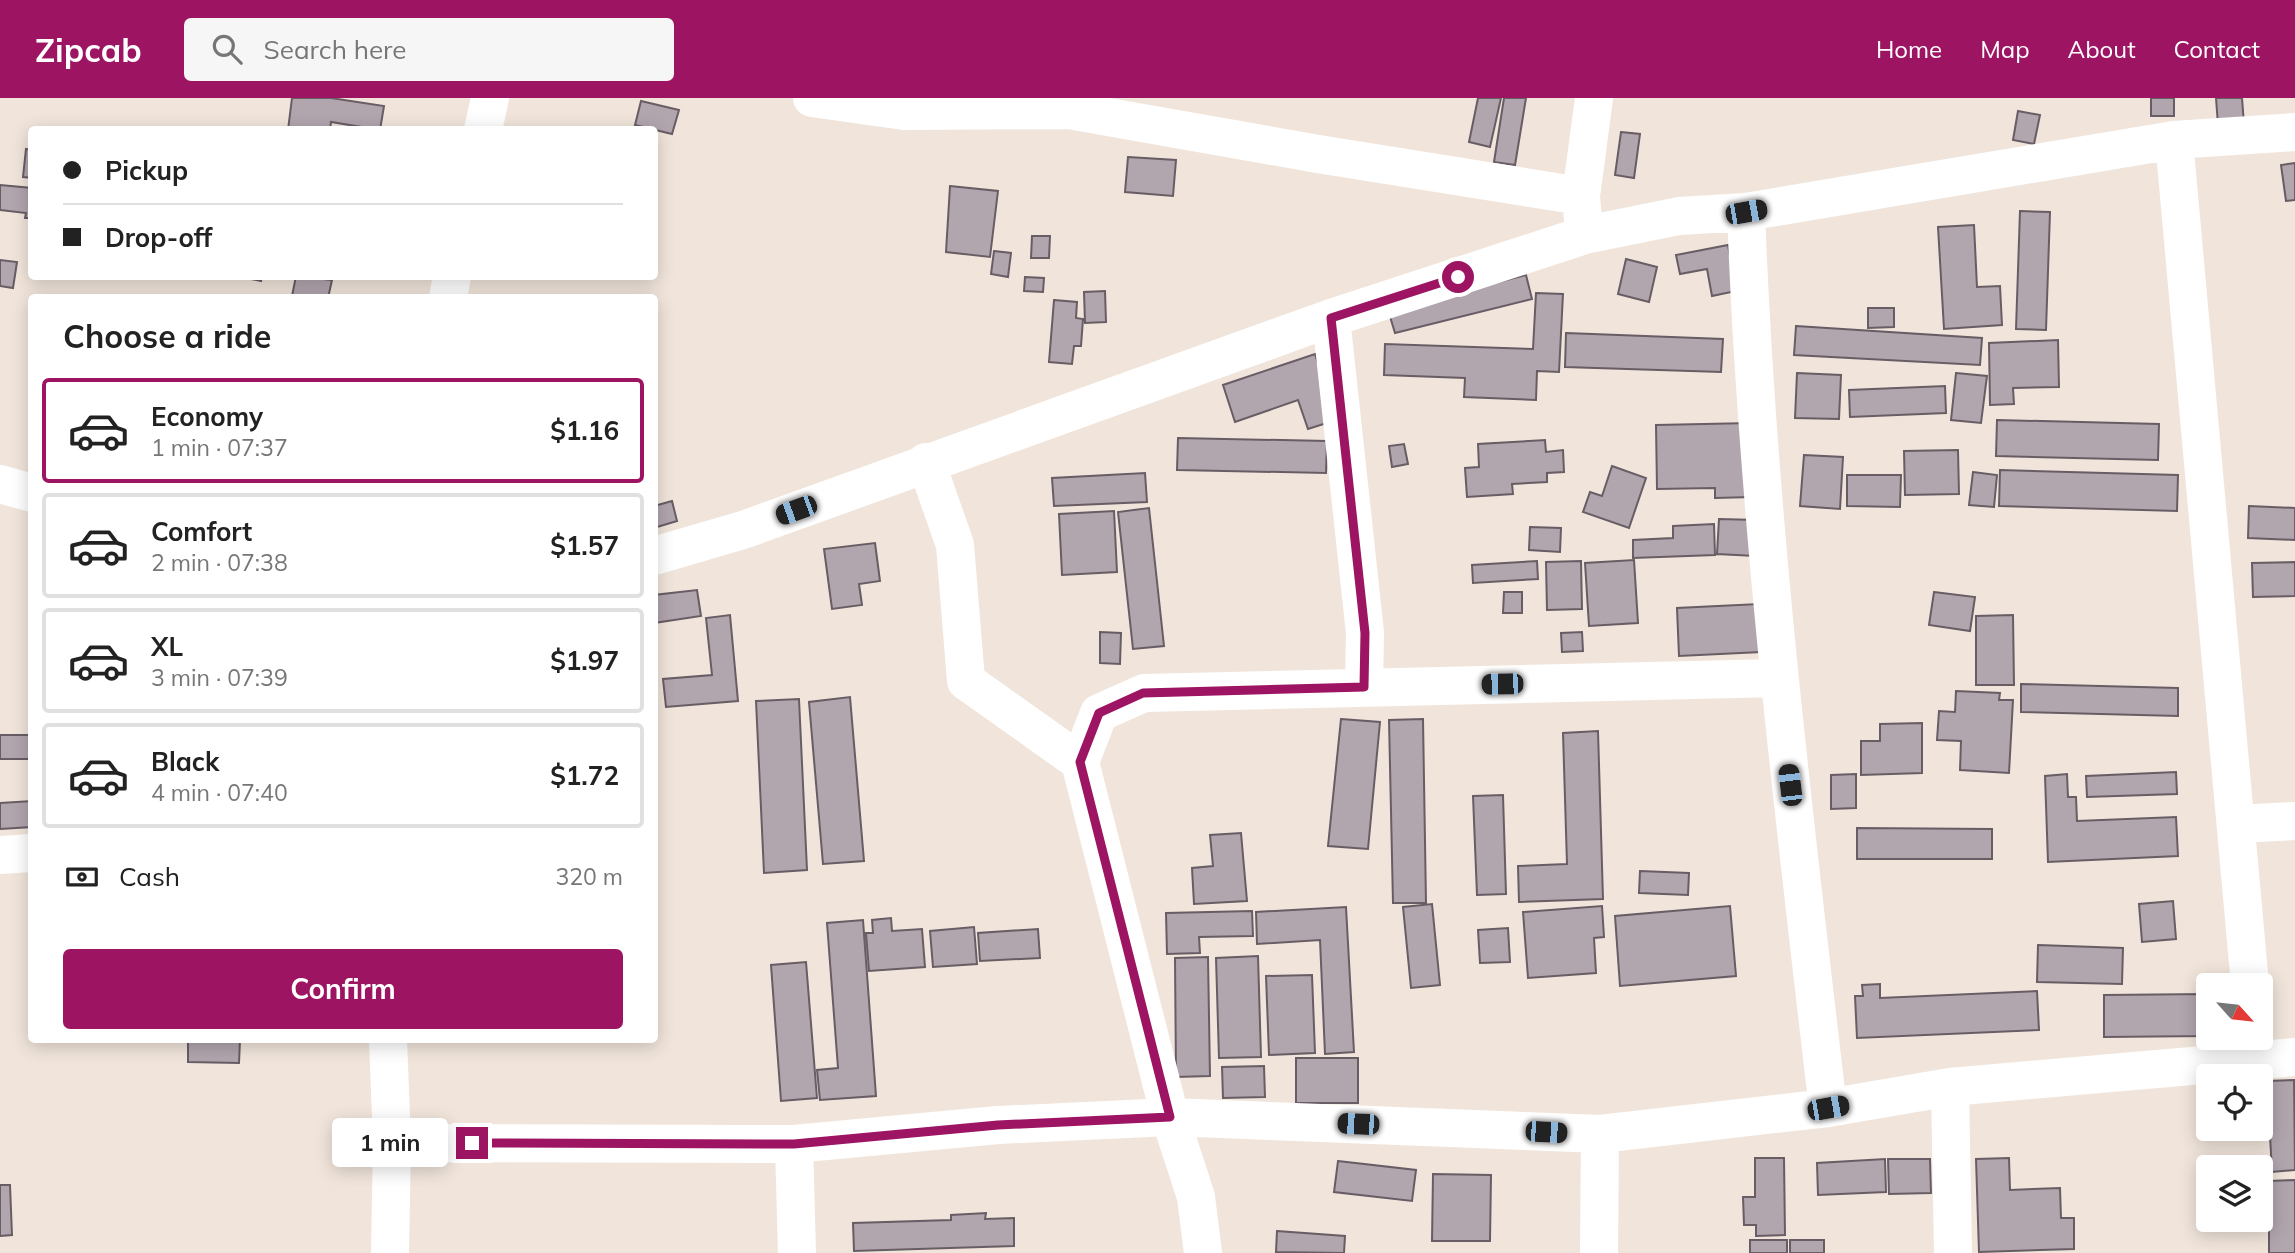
<!DOCTYPE html>
<meta charset="utf-8">
<style>
body{margin:0;font-family:Mulish,sans-serif;background:#f6f6f6;color:#222;height:100vh;display:flex;flex-direction:column;font-size:26px;white-space:nowrap}
*{box-sizing:border-box;margin:0}
p{font-size:23px;color:#767676}
.icon{flex:none;width:38px;height:38px;fill:none;stroke:currentColor;stroke-width:2;stroke-linecap:round;stroke-linejoin:round}
.map{position:relative;flex:1;overflow:hidden}
.side{position:absolute;left:28px;top:196px;width:630px;height:749px;display:flex;flex-direction:column;background:#fff;border-radius:7px;box-shadow:0 4px 18px #0003}
.side>*{flex:none}
.guide{position:absolute;left:28px;top:28px;width:630px;height:154px;border-radius:7px;box-shadow:0 4px 18px #0003;display:grid;align-content:center;height:154px;padding:0 35px;background:#fff}
.needle{width:46px;rotate:117deg}
.tools{position:absolute;left:2196px;top:875px;display:grid;gap:14px}
.tools a{display:grid;place-items:center;width:77px;height:77px;border-radius:7px;background:#fff;box-shadow:0 4px 18px #0003;font-size:35px}
.end{position:absolute;width:32px;height:32px;margin:-16px;border:9px solid #9d1463;background:#fff;box-shadow:0 0 0 4px #fff}
.from{border-radius:50%}
.bubble{position:absolute;height:49px;border-radius:7px;background:#fff;box-shadow:0 4px 18px #0003;font-size:23px;font-weight:700;line-height:49px;text-align:center}
.car{position:absolute;width:21px;height:42px;margin:-21px -10px;border-radius:9px;box-shadow:0 0 5px 2px #0007;background:linear-gradient(#222 24%,#8ab4d8 0 40%,#222 0 76%,#8ab4d8 0 86%,#222 0)}
.guide b{display:flex;align-items:center;gap:24px;height:66px;font-size:26px}
.guide b+b{border-top:2px solid #e0e0e0}
.guide i{width:18px;height:18px;background:#222}
ul{padding:0;list-style:none}
li{display:flex;align-items:center;gap:21px;height:105px;margin:0 14px 10px;padding:0 21px;border:4px solid #e0e0e0;border-radius:7px}
li div{flex:1}
li b{display:block;font-size:26px}
li em{font-style:normal;font-weight:700}
li.on{border-color:#9d1463}
li>.icon{width:63px;height:63px;stroke-width:1.5}
h2{padding:0 35px;font-size:32px;line-height:84px}
.pay{display:flex;align-items:center;gap:18px;height:77px;padding:0 35px;font-size:26px}
.pay p{margin-inline-start:auto}
.cta{display:flex;gap:14px;margin-top:auto;padding:14px 35px}
.cta a{flex:1;height:80px;border-radius:7px;background:#9d1463;color:#fff;font-size:28px;font-weight:700;line-height:80px;text-align:center}
header{display:flex;align-items:center;gap:42px;box-sizing:border-box;height:98px;padding:0 35px;background:#9d1463;color:#fff}
header strong{font-size:33px}
nav{display:flex;gap:38px;margin-inline-start:auto;font-size:24px}
.search{width:490px;height:63px;background:#f6f6f6;display:flex;align-items:center;gap:18px;box-sizing:border-box;padding:0 24px;border-radius:7px;color:#767676;font-size:26px}
.map>svg:first-child{display:block}
.building{fill:#b1a5ae;stroke:#685d65;stroke-width:2}
.lines{fill:none;stroke-linecap:round;stroke-linejoin:round}
.minor{stroke:#fff;stroke-width:38}
.route{stroke:#9d1463;stroke-width:9}
</style>
<header>
<strong>Zipcab</strong>
<div class="search"><svg class="icon" aria-label="search" viewBox="0 0 24 24"><circle cx="10" cy="10" r="6"/><path d="M15 15l6 6"/></svg>Search here</div>
<nav><a>Home</a><a>Map</a><a>About</a><a>Contact</a></nav>
</header>
<div class="map">
<svg width="2295" height="1155" viewBox="0 0 2295 1155">
<rect width="100%" height="100%" fill="#f1e5db"/>
<path class="building" d="M292 0H331L384 8 380 32 331 24 330 32H288Z
M1478 0H1501L1490 49 1469 44Z
M1504 0H1526L1515 67 1494 64Z
M2151 0H2174V18H2151Z
M2216 0H2242L2244 26 2218 27Z
M641 3 679 12 672 36 635 27Z
M2018 13 2040 17 2034 46 2013 42Z
M1621 34 1640 36 1634 80 1615 77Z
M26 51 32 52V80L23 79Z
M1128 59 1176 62 1173 98 1125 94Z
M2295 65V102L2286 103 2281 67Z
M0 87 32 90V120H25L26 115 0 112Z
M950 88 998 93 990 159 946 154Z
M2020 113 2050 114 2046 232 2016 231Z
M1974 127 1977 189 2000 188 2002 227 1944 231 1938 129Z
M1032 138H1050L1049 160H1031Z
M1728 147 1736 193 1712 198 1707 171 1680 176 1676 157Z
M994 153 1011 155 1008 179 991 176Z
M1626 161 1657 169 1649 204 1618 196Z
M0 162 17 164 13 190 0 188Z
M1526 177 1532 201 1395 235 1388 212Z
M236 178H262L261 183Z
M296 178 332 182 328 200 292 198Z
M1025 179 1044 180 1043 194 1024 193Z
M1105 193 1106 224 1085 225 1084 194Z
M1536 195 1563 196 1559 274 1537 273 1536 302 1464 299 1465 280 1384 277 1385 246 1533 251Z
M1054 202 1077 204 1076 220 1083 221 1081 248H1074L1072 266 1049 264Z
M1868 210H1894V229L1868 230Z
M1796 228 1982 240 1980 267 1794 257Z
M1566 235 1723 241 1721 274 1565 269Z
M2058 242 2059 289 2013 290 2014 306 1990 307 1989 245Z
M1315 256 1336 322 1308 331 1298 302 1235 324 1223 287Z
M1797 275 1841 277 1839 321 1795 320Z
M1956 275 1987 278 1981 325 1951 322Z
M1945 288 1946 315 1850 319 1849 292Z
M1997 322 2159 326 2158 362 1996 358Z
M1751 325 1752 399 1715 400V390L1657 391 1656 327Z
M1178 340 1327 343 1326 375 1177 372Z
M1545 342 1546 354 1563 352 1564 374 1547 375V384L1512 386 1513 396 1467 399 1465 370 1479 369 1478 346Z
M1404 346 1408 366 1392 369 1389 348Z
M1958 352 1959 396 1905 397 1904 353Z
M1804 357 1843 359 1840 411 1800 408Z
M1612 368 1646 380 1629 430 1583 414 1590 394 1602 398Z
M2000 372 2178 377 2177 413 1999 408Z
M1973 374 1997 377 1994 409 1969 407Z
M1145 375 1147 404 1054 408 1052 380Z
M1847 377H1901L1900 409 1847 408Z
M672 403 677 423 654 430V408Z
M2249 408 2295 410V442L2248 440Z
M1149 410 1164 548 1133 551 1118 414Z
M1114 413 1117 474 1062 477 1059 416Z
M1719 421 1757 422 1755 458 1717 456Z
M1714 426 1715 457 1633 460V442L1673 440V428Z
M1530 429 1561 430 1560 454 1529 452Z
M875 445 880 483 859 486 862 507 832 511 824 451Z
M1634 462 1638 525 1589 528 1585 465Z
M1537 463 1538 481 1473 485 1472 467Z
M1581 463 1582 511 1547 512 1546 464Z
M2295 464V498L2253 499 2252 465Z
M697 492 701 518 654 525V497Z
M1504 494H1522V515H1503Z
M1934 494 1975 499 1970 533 1929 527Z
M1759 506 1761 554 1679 558 1677 510Z
M730 517 738 603 666 609 663 581 712 577 706 520Z
M2013 517 2014 587H1976V518Z
M1100 534 1121 535 1120 566 1100 565Z
M1582 534 1583 553 1562 554 1561 535Z
M2021 586 2178 590V618L2021 614Z
M1956 593 2000 595 1999 602H2013L2009 675 1960 672 1961 643 1937 642 1939 613 1955 614Z
M850 599 864 763 823 766 809 604Z
M799 601 807 772 764 775 756 603Z
M1341 621 1380 624 1368 751 1328 748Z
M1423 621 1426 805H1393L1389 622Z
M1922 625V675L1861 677V643H1880V626Z
M1598 633 1603 801 1519 804 1518 768 1567 766 1563 635Z
M0 637H32V661H0Z
M2176 674 2177 696 2087 699 2086 678Z
M1856 676V710L1831 711V677Z
M2067 676 2068 699H2076L2077 723 2176 719 2178 758 2048 764 2045 678Z
M1503 697 1506 796 1477 797 1473 698Z
M32 703V729L0 731V705Z
M1857 730 1992 731V761H1857Z
M1241 735 1247 803 1194 806 1192 770 1213 768 1210 737Z
M1640 773 1689 775 1688 797 1639 795Z
M2173 803 2176 841 2142 844 2139 806Z
M1432 806 1440 887 1411 890 1403 809Z
M1602 808 1604 839 1594 840 1596 875 1528 880 1523 814Z
M1730 808 1736 878 1620 888 1615 818Z
M1346 809 1354 954 1325 956 1320 842 1257 846 1256 814Z
M1252 813 1253 838 1199 839 1200 855 1167 856 1166 815Z
M891 820 892 833 922 831 925 869 869 873 866 835H873L872 822Z
M863 822 876 998 820 1002 817 972 838 970 827 825Z
M974 829 977 866 933 869 930 833Z
M1508 830 1510 864 1480 865 1478 832Z
M1038 831 1040 860 980 863 978 835Z
M2038 847 2123 850 2122 886 2037 884Z
M1258 858 1261 959 1219 960 1216 860Z
M1208 859 1210 978 1176 979 1175 860Z
M806 864 817 1000 781 1003 771 867Z
M1312 877 1315 955 1269 957 1266 878Z
M1880 886V900L2037 893 2039 932 1857 940 1855 898H1863L1862 887Z
M2208 896V938L2104 939V897Z
M188 942H240L239 965 188 964Z
M1296 960H1358V1005H1296Z
M1264 968 1265 999 1223 1000 1222 969Z
M2294 982 2295 1072 2272 1074 2267 983Z
M1755 1060H1784L1785 1137 1756 1138V1127H1744L1743 1099H1755Z
M2009 1060 2010 1092 2060 1090 2061 1120H2074V1151L1979 1154 1976 1061Z
M1885 1061 1886 1094 1818 1097 1817 1065Z
M1888 1061H1930L1931 1095 1889 1096Z
M1338 1063 1416 1072 1412 1103 1334 1094Z
M1433 1076 1491 1077 1490 1143H1432Z
M2295 1082V1155H2269V1083Z
M0 1087H10L12 1137 0 1138Z
M986 1115 985 1121 1014 1120V1148L854 1153 853 1125 951 1122V1117Z
M1277 1133 1345 1138 1344 1155 1276 1154Z
M1750 1142H1787V1155H1750Z
M1790 1142H1824V1155H1790Z"/>
<g class="lines">
<path class="minor" d="M812 0 904 13 1069 12 1318 56 1581 98
M483 32 490 0
M2174 42 2250 887
M1746 114C1757 414 1793 712 1828 1010
M1583 123 1581 98 1594 0
M448 200 452 178
M1331 220 1365 535 1364 589
M926 364 955 447 966 583 1080 664
M0 386 32 395
M654 458 743 432 1331 220 1585 137 1679 118 1746 114 2174 42 2295 34
M2236 726 2295 723
M0 757 32 755
M388 942 392 1045 390 1155
M1950 989 1953 1155
M392 1045 794 1046 998 1027 1170 1019 1600 1036 1828 1010 1950 989 2295 959
M794 1046 797 1155
M1203 1155 1196 1099 1170 1019 1080 664 1099 615 1144 595 1778 580
M1599 1155 1600 1036"/>
</g>
<g class="lines">
<path class="route" d="M472 1045 794 1046 998 1027 1170 1019 1080 664 1099 615 1143 595 1364 589 1365 535 1331 220 1458 179"/>
</g>
</svg>
<div class="tools">
<a><svg class="needle" viewBox="-14 -14 28 28"><path d="M0-13l5 13h-10z" fill="#e53935"/><path d="M0 13l5-13h-10z" fill="#767676"/></svg></a>
<a><svg class="icon" aria-label="locate" viewBox="0 0 24 24"><circle cx="12" cy="12" r="6"/><path d="M12 2v4M12 18v4M2 12h4M18 12h4"/></svg></a>
<a><svg class="icon" aria-label="layers" viewBox="0 0 24 24"><path d="M12 4l9 5-9 5-9-5zM3 14l9 5 9-5"/></svg></a>
</div>
<i class="end from" style="left:1458px;top:179px"></i>
<i class="end" style="left:472px;top:1045px"></i>
<div class="bubble" style="left:332px;top:1020px;width:116px">1 min</div>
<i class="car" style="left:1746px;top:114px;rotate:80deg"></i>
<i class="car" style="left:796px;top:412px;rotate:250deg"></i>
<i class="car" style="left:1502px;top:586px;rotate:269deg"></i>
<i class="car" style="left:1790px;top:687px;rotate:353deg"></i>
<i class="car" style="left:1828px;top:1010px;rotate:80deg"></i>
<i class="car" style="left:1358px;top:1026px;rotate:272deg"></i>
<i class="car" style="left:1546px;top:1034px;rotate:93deg"></i>
<div class="guide">
<b><i class="from"></i>Pickup</b>
<b><i></i>Drop-off</b>
</div>
<section class="side">
<h2>Choose a ride</h2>
<ul>
<li class="on"><svg class="icon" aria-label="car" viewBox="0 0 24 24"><path d="M5 17H2v-5l4-1 3-4h7l3 4 3 1v5h-3M9 17h6M6 11h13"/><circle cx="7" cy="17" r="2"/><circle cx="17" cy="17" r="2"/></svg><div><b>Economy</b><p>1 min · 07:37</p></div><em>$1.16</em></li>
<li><svg class="icon" aria-label="car" viewBox="0 0 24 24"><path d="M5 17H2v-5l4-1 3-4h7l3 4 3 1v5h-3M9 17h6M6 11h13"/><circle cx="7" cy="17" r="2"/><circle cx="17" cy="17" r="2"/></svg><div><b>Comfort</b><p>2 min · 07:38</p></div><em>$1.57</em></li>
<li><svg class="icon" aria-label="car" viewBox="0 0 24 24"><path d="M5 17H2v-5l4-1 3-4h7l3 4 3 1v5h-3M9 17h6M6 11h13"/><circle cx="7" cy="17" r="2"/><circle cx="17" cy="17" r="2"/></svg><div><b>XL</b><p>3 min · 07:39</p></div><em>$1.97</em></li>
<li><svg class="icon" aria-label="car" viewBox="0 0 24 24"><path d="M5 17H2v-5l4-1 3-4h7l3 4 3 1v5h-3M9 17h6M6 11h13"/><circle cx="7" cy="17" r="2"/><circle cx="17" cy="17" r="2"/></svg><div><b>Black</b><p>4 min · 07:40</p></div><em>$1.72</em></li>
</ul>
<div class="pay"><svg class="icon" aria-label="cash" viewBox="0 0 24 24"><path d="M3 7h18v10H3z"/><circle cx="12" cy="12" r="2"/></svg>Cash<p>320 m</p></div>
<div class="cta"><a>Confirm</a></div>
</section>
</div>
